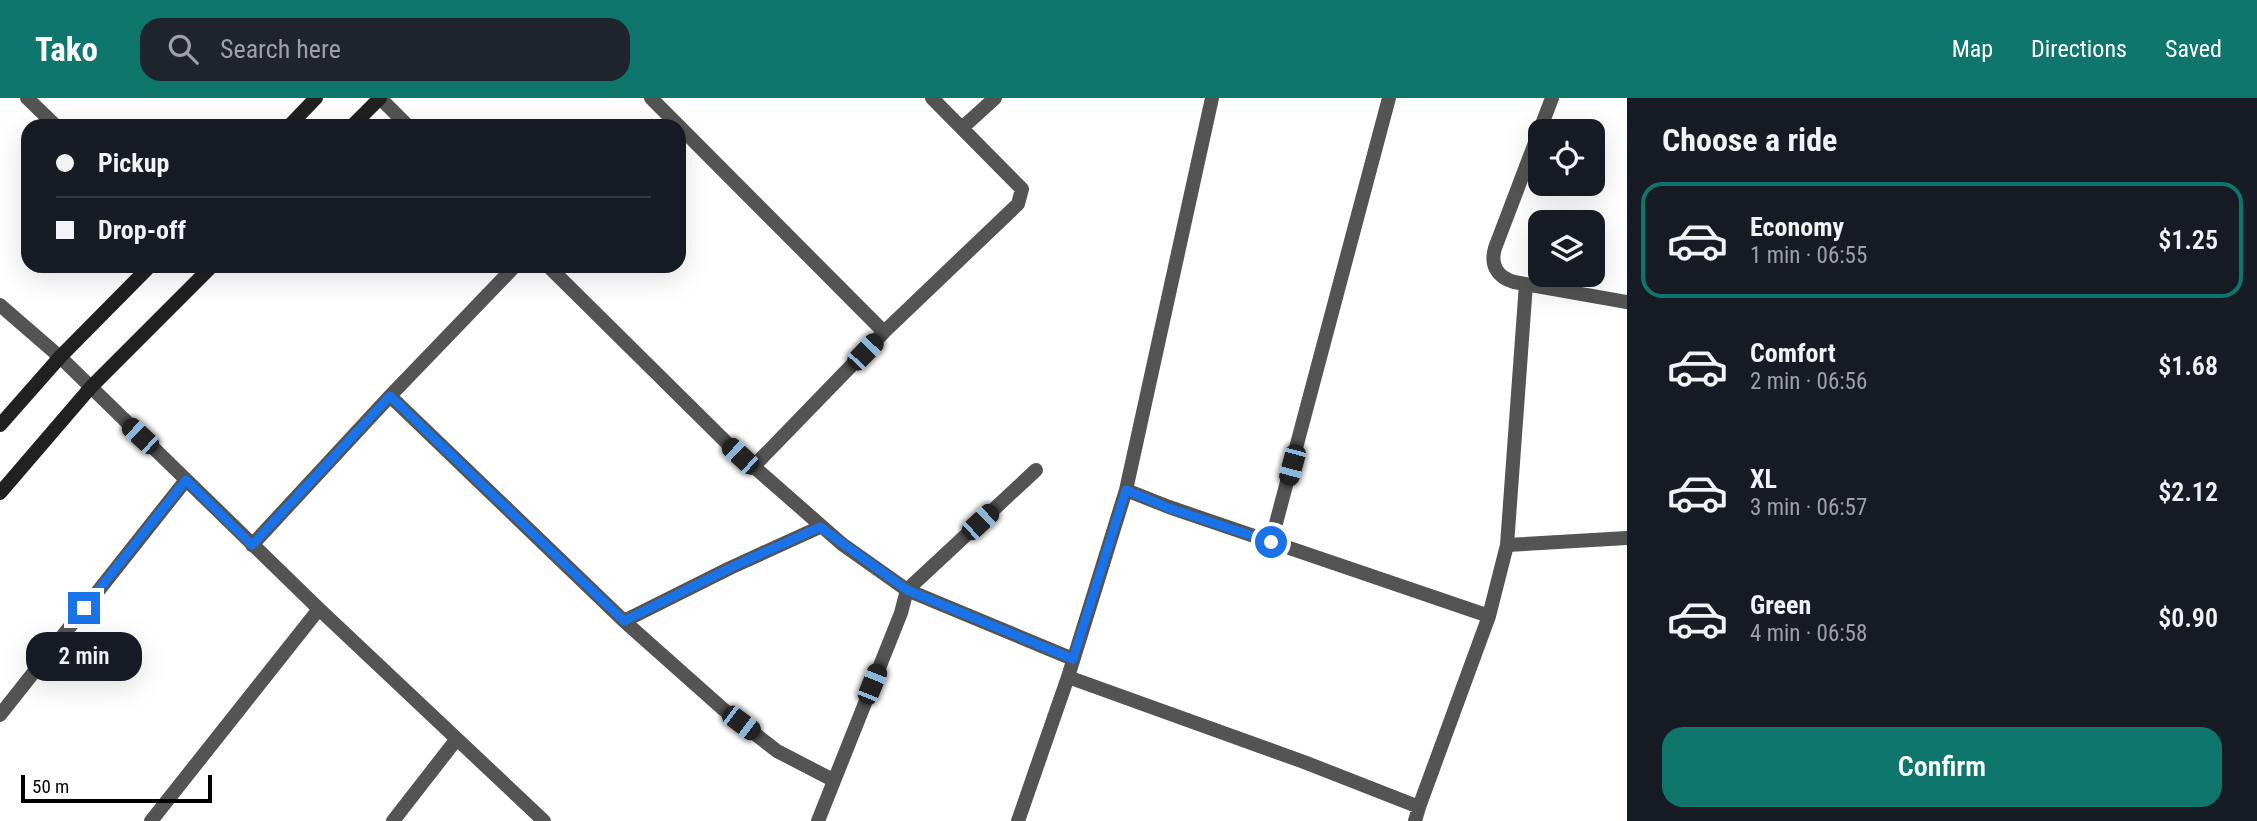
<!DOCTYPE html>
<meta charset="utf-8">
<style>
body{margin:0;font-family:"Roboto Condensed",sans-serif;background:#20242c;color:#f1f3f6;height:100vh;display:flex;flex-direction:column;font-size:26px;white-space:nowrap}
*{box-sizing:border-box;margin:0}
p{font-size:23px;color:#9ea1a6}
.icon{flex:none;width:38px;height:38px;fill:none;stroke:currentColor;stroke-width:2;stroke-linecap:round;stroke-linejoin:round}
.map{position:relative;flex:1;overflow:hidden}
.sheet{display:flex;flex-direction:column;background:#171b24;width:630px}
.sheet>*{flex:none}
.hud{position:absolute;left:21px;top:21px;width:665px;height:154px;border-radius:21px;box-shadow:0 7px 28px #0002;display:grid;align-content:center;height:154px;padding:0 35px;background:#171b24}
.fabs{position:absolute;left:1528px;top:21px;display:grid;gap:14px}
.fabs a{display:grid;place-items:center;width:77px;height:77px;border-radius:14px;background:#171b24;box-shadow:0 7px 28px #0002;font-size:35px}
.scale{position:absolute;left:21px;bottom:18px;width:191px;box-sizing:border-box;padding-left:7px;border:4px solid #000;border-top:0;font-size:19px;line-height:24px;white-space:nowrap;color:#000;-webkit-text-stroke:5px #fff;paint-order:stroke}
.end{position:absolute;width:32px;height:32px;margin:-16px;border:9px solid #1a73e8;background:#fff;box-shadow:0 0 0 4px #fff}
.from{border-radius:50%}
.bubble{position:absolute;height:49px;border-radius:21px;background:#171b24;box-shadow:0 7px 28px #0002;font-size:23px;font-weight:600;line-height:49px;text-align:center}
.car{position:absolute;width:21px;height:42px;margin:-21px -10px;border-radius:9px;box-shadow:0 0 5px 2px #0007;background:linear-gradient(#222 24%,#8ab4d8 0 40%,#222 0 76%,#8ab4d8 0 86%,#222 0)}
.hud b{display:flex;align-items:center;gap:24px;height:66px;font-size:26px}
.hud b+b{border-top:2px solid #363941}
.hud i{width:18px;height:18px;background:#f1f3f6}
ul{padding:0;list-style:none}
li{display:flex;align-items:center;gap:21px;height:116px;margin:0 14px 10px;padding:0 21px;border:4px solid transparent;border-radius:21px}
li div{flex:1}
li b{display:block;font-size:26px}
li em{font-style:normal;font-weight:600}
li.current{border-color:#0f766e}
li>.icon{width:63px;height:63px;stroke-width:1.5}
h2{padding:0 35px;font-size:32px;line-height:84px}
.button{display:flex;gap:14px;margin-top:auto;padding:14px 35px}
.button a{flex:1;height:80px;border-radius:21px;background:#0f766e;color:#fff;font-size:28px;font-weight:600;line-height:80px;text-align:center}
header{display:flex;align-items:center;gap:42px;box-sizing:border-box;height:98px;padding:0 35px;background:#0f766e;color:#fff}
header strong{font-size:33px}
nav{display:flex;gap:38px;margin-inline-start:auto;font-size:24px}
.search{width:490px;height:63px;background:#20242c;display:flex;align-items:center;gap:18px;box-sizing:border-box;padding:0 24px;border-radius:21px;color:#9ea1a6;font-size:26px}
main{display:flex;flex:1;min-height:0}
.map>svg:first-child{display:block}
.lines{fill:none;stroke-linecap:round;stroke-linejoin:round}
.service{stroke:#545454;stroke-width:14}
.minor{stroke:#545454;stroke-width:14}
.secondary{stroke:#212121;stroke-width:14}
.route{stroke:#1a73e8;stroke-width:9}
</style>
<header>
<strong>Tako</strong>
<div class="search"><svg class="icon" aria-label="search" viewBox="0 0 24 24"><circle cx="10" cy="10" r="6"/><path d="M15 15l6 6"/></svg>Search here</div>
<nav><a>Map</a><a>Directions</a><a>Saved</a></nav>
</header>
<main>
<div class="map">
<svg width="1627" height="723" viewBox="0 0 1627 723">
<rect width="100%" height="100%" fill="#fff"/>
<g class="lines">
<path class="service" d="M907 492 1036 372"/>
<path class="minor" d="M27 0 56 28
M380 0 408 28
M651 0 884 234
M1552 0 1495 150C1490 167 1497 179 1514 184L1627 204
M962 30 995 0
M548 168 728 346 842 446 907 492 1073 561
M0 207 60 259 319 511 544 723
M390 298 515 168
M752 370 884 234 1018 106 1022 91 932 0
M1126 392 1169 409 1489 518 1507 447 1627 440
M1271 444 1389 0
M252 447 390 298 624 523 723 611 777 653 833 682
M1507 447 1526 186
M624 523 730 470 820 429
M1068 579 1304 664 1419 709 1415 723
M0 617 186 382
M1419 709 1489 518
M151 723 319 511
M393 723 456 642
M818 723 901 515 907 492
M1018 723 1068 579 1126 392 1212 0"/>
<path class="secondary" d="M289 28 316 0
M352 28 380 0
M0 327 60 259 150 168
M0 395 91 289 212 168"/>
</g>
<g class="lines">
<path class="route" d="M84 510 186 382 252 447 390 298 624 523 730 470 820 429 907 492 1073 561 1126 392 1169 410 1271 444"/>
</g>
</svg>
<div class="fabs">
<a><svg class="icon" aria-label="locate" viewBox="0 0 24 24"><circle cx="12" cy="12" r="6"/><path d="M12 2v4M12 18v4M2 12h4M18 12h4"/></svg></a>
<a><svg class="icon" aria-label="layers" viewBox="0 0 24 24"><path d="M12 4l9 5-9 5-9-5zM3 14l9 5 9-5"/></svg></a>
</div>
<div class="scale">50 m</div>
<i class="end from" style="left:1271px;top:444px"></i>
<i class="end" style="left:84px;top:510px"></i>
<div class="bubble" style="left:26px;top:534px;width:116px">2 min</div>
<i class="car" style="left:865px;top:254px;rotate:44deg"></i>
<i class="car" style="left:140px;top:338px;rotate:313deg"></i>
<i class="car" style="left:740px;top:358px;rotate:313deg"></i>
<i class="car" style="left:1292px;top:367px;rotate:195deg"></i>
<i class="car" style="left:980px;top:424px;rotate:47deg"></i>
<i class="car" style="left:872px;top:586px;rotate:22deg"></i>
<i class="car" style="left:741px;top:625px;rotate:127deg"></i>
<div class="hud">
<b><i class="from"></i>Pickup</b>
<b><i></i>Drop-off</b>
</div>
</div>
<section class="sheet">
<h2>Choose a ride</h2>
<ul>
<li class="current"><svg class="icon" aria-label="car" viewBox="0 0 24 24"><path d="M5 17H2v-5l4-1 3-4h7l3 4 3 1v5h-3M9 17h6M6 11h13"/><circle cx="7" cy="17" r="2"/><circle cx="17" cy="17" r="2"/></svg><div><b>Economy</b><p>1 min · 06:55</p></div><em>$1.25</em></li>
<li><svg class="icon" aria-label="car" viewBox="0 0 24 24"><path d="M5 17H2v-5l4-1 3-4h7l3 4 3 1v5h-3M9 17h6M6 11h13"/><circle cx="7" cy="17" r="2"/><circle cx="17" cy="17" r="2"/></svg><div><b>Comfort</b><p>2 min · 06:56</p></div><em>$1.68</em></li>
<li><svg class="icon" aria-label="car" viewBox="0 0 24 24"><path d="M5 17H2v-5l4-1 3-4h7l3 4 3 1v5h-3M9 17h6M6 11h13"/><circle cx="7" cy="17" r="2"/><circle cx="17" cy="17" r="2"/></svg><div><b>XL</b><p>3 min · 06:57</p></div><em>$2.12</em></li>
<li><svg class="icon" aria-label="car" viewBox="0 0 24 24"><path d="M5 17H2v-5l4-1 3-4h7l3 4 3 1v5h-3M9 17h6M6 11h13"/><circle cx="7" cy="17" r="2"/><circle cx="17" cy="17" r="2"/></svg><div><b>Green</b><p>4 min · 06:58</p></div><em>$0.90</em></li>
</ul>
<div class="button"><a>Confirm</a></div>
</section>
</main>
